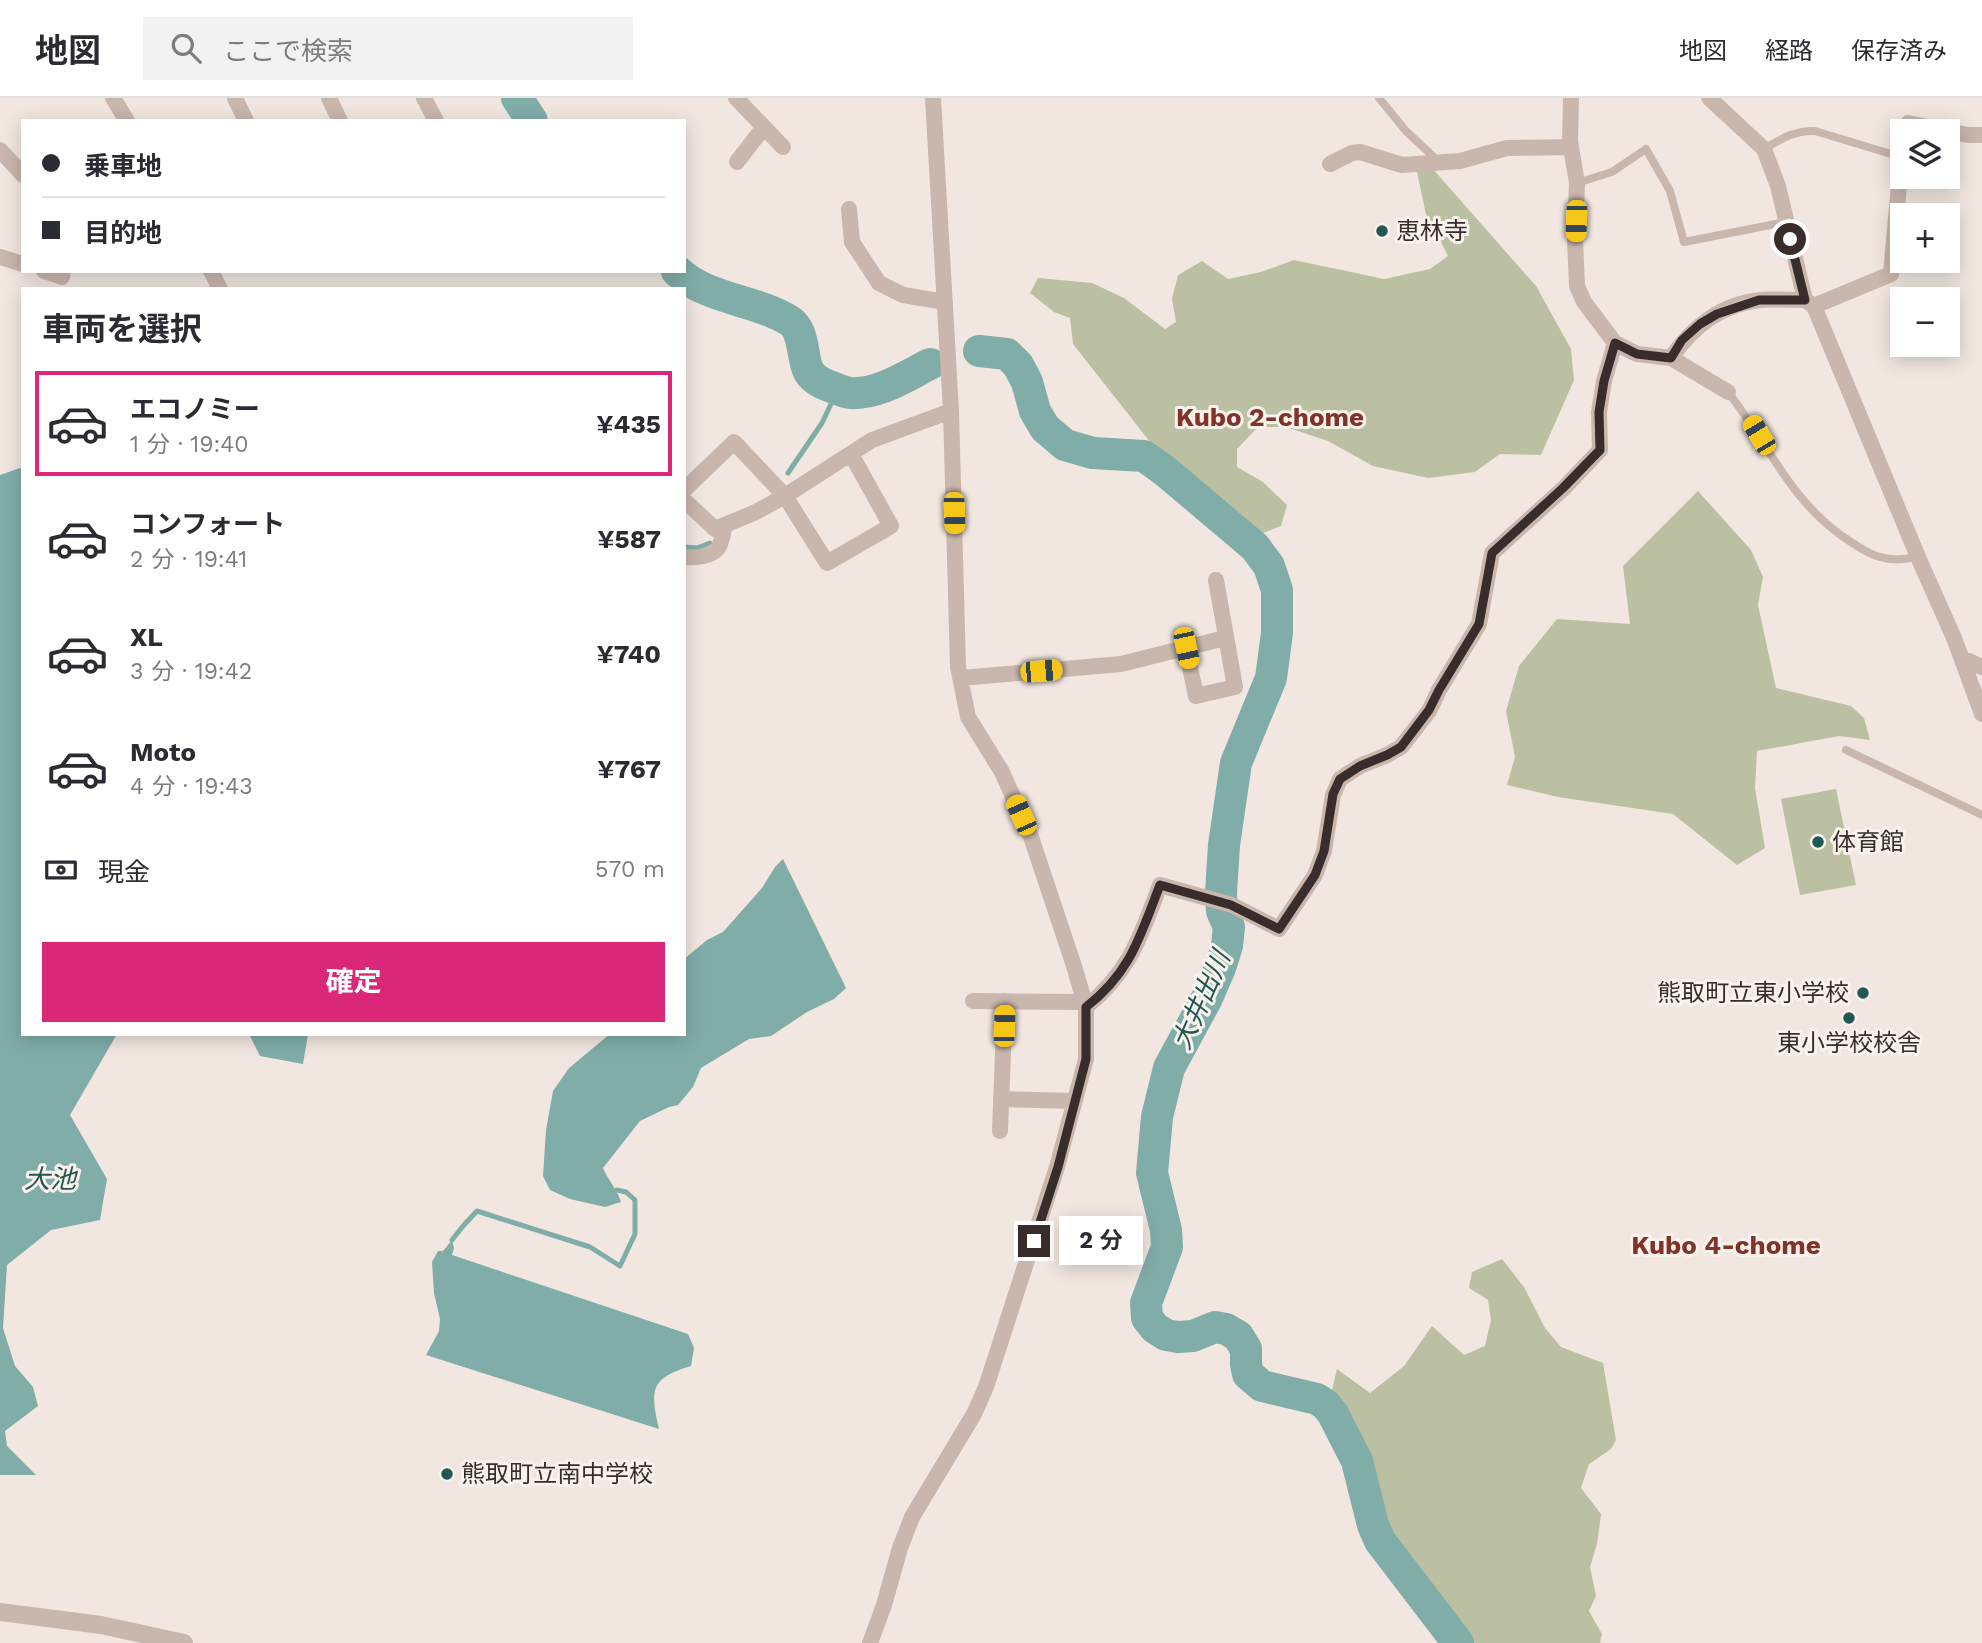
<!DOCTYPE html>
<html lang="ja">
<meta charset="utf-8">
<style>
body{margin:0;font-family:"Work Sans","Noto Sans JP",sans-serif;background:#f2f2f3;color:#2b2b33;height:100vh;display:flex;flex-direction:column;font-size:26px;white-space:nowrap}
*{box-sizing:border-box;margin:0}
p{font-size:23px;color:#7c7c81}
.icon{flex:none;width:38px;height:38px;fill:none;stroke:currentColor;stroke-width:2;stroke-linecap:round;stroke-linejoin:round}
.map{position:relative;flex:1;overflow:hidden}
.sheet{position:absolute;left:21px;top:189px;width:665px;height:749px;display:flex;flex-direction:column;background:#fff;border-radius:0px;box-shadow:0 4px 18px #0003}
.sheet>*{flex:none}
.hud{position:absolute;left:21px;top:21px;width:665px;height:154px;border-radius:0px;box-shadow:0 4px 18px #0003;display:grid;align-content:center;height:154px;padding:0 21px;background:#fff}
.controls{position:absolute;left:1890px;top:21px;display:grid;gap:14px}
.controls a{display:grid;place-items:center;width:70px;height:70px;border-radius:0px;background:#fff;box-shadow:0 4px 18px #0003;font-size:35px}
.end{position:absolute;width:32px;height:32px;margin:-16px;border:9px solid #382d2b;background:#fff;box-shadow:0 0 0 4px #fff}
.from{border-radius:50%}
.bubble{position:absolute;height:49px;border-radius:0px;background:#fff;box-shadow:0 4px 18px #0003;font-size:23px;font-weight:700;line-height:49px;text-align:center}
.car{position:absolute;width:21px;height:42px;margin:-21px -10px;border-radius:9px;box-shadow:0 0 5px 2px #0007;background:linear-gradient(#f5c518 24%,#345 0 40%,#f5c518 0 76%,#345 0 86%,#f5c518 0)}
.hud b{display:flex;align-items:center;gap:24px;height:66px;font-size:26px}
.hud b+b{border-top:2px solid #e1e1e2}
.hud i{width:18px;height:18px;background:#2b2b33}
ul{padding:0;list-style:none}
li{display:flex;align-items:center;gap:21px;height:105px;margin:0 14px 10px;padding:0 7px;border:4px solid transparent;border-radius:0px}
li div{flex:1}
li b{display:block;font-size:26px}
li em{font-style:normal;font-weight:700}
li.selected{border-color:#db2777}
li>.icon{width:63px;height:63px;stroke-width:1.5}
h2{padding:0 21px;font-size:32px;line-height:84px}
.pay{display:flex;align-items:center;gap:18px;height:77px;padding:0 21px;font-size:26px}
.pay p{margin-inline-start:auto}
.cta{display:flex;gap:14px;margin-top:auto;padding:14px 21px}
.cta a{flex:1;height:80px;border-radius:0px;background:#db2777;color:#fff;font-size:28px;font-weight:700;line-height:80px;text-align:center}
header{display:flex;align-items:center;gap:42px;box-sizing:border-box;height:98px;padding:0 35px;background:#fff;border-bottom:2px solid #e1e1e2}
header strong{font-size:33px}
nav{display:flex;gap:38px;margin-inline-start:auto;font-size:24px}
.search{width:490px;height:63px;background:#f2f2f3;display:flex;align-items:center;gap:18px;box-sizing:border-box;padding:0 24px;border-radius:0px;color:#7c7c81;font-size:26px}
.map>svg:first-child{display:block}
.green{fill:#bac0a1}
.water{fill:#81ada9}
.lines{fill:none;stroke-linecap:round;stroke-linejoin:round}
.stream{stroke:#81ada9;stroke-width:5}
.river{stroke:#81ada9;stroke-width:32}
.service{stroke:#c9b6ad;stroke-width:8}
.minor{stroke:#c9b6ad;stroke-width:16}
.tertiary{stroke:#c9b6ad;stroke-width:18}
.route{stroke:#382d2b;stroke-width:9}
.poi-dot{fill:#235753;stroke:#f9f2ec;stroke-width:2.5}
.labels{text-anchor:middle;dominant-baseline:central;stroke-width:6;stroke-linejoin:round;paint-order:stroke}
.poi-label{font-size:24px;fill:#382d2b;stroke:#f9f2ec;text-anchor:start}
.neighbourhood-label{font-size:26px;font-weight:bold;fill:#813329;stroke:#f9f2ec}
.water-label{font-size:26px;font-style:italic;fill:#235753;stroke:#f9f2ec}
</style>
<header>
<strong>地図</strong>
<div class="search"><svg class="icon" aria-label="search" viewBox="0 0 24 24"><circle cx="10" cy="10" r="6"/><path d="M15 15l6 6"/></svg>ここで検索</div>
<nav><a>地図</a><a>経路</a><a>保存済み</a></nav>
</header>
<div class="map">
<svg width="1982" height="1545" viewBox="0 0 1982 1545">
<rect width="100%" height="100%" fill="#f2e7e0"/>
<path class="green" d="M1432 70 1536 188 1571 251 1574 282 1541 357 1500 356 1475 374 1428 380 1373 368 1328 343 1286 329H1258L1237 351V369L1263 384 1287 407 1281 428 1263 435 1230 414 1154 349 1073 246 1070 220 1054 214 1030 195 1038 180 1092 185 1124 200 1165 231 1176 224 1172 201 1178 177 1202 163 1228 181 1261 174 1294 162 1384 181 1430 171 1448 158 1437 136 1429 131 1417 74Z
M1698 393 1751 452 1763 479 1758 507 1776 590 1851 608 1864 620 1870 642 1839 638 1757 653 1755 690 1765 750 1737 767 1673 716 1558 699 1507 687 1515 659 1506 613 1519 568 1557 521 1630 526 1623 468Z
M1836 691 1856 787 1800 797 1781 701Z
M1502 1161 1524 1189 1545 1230 1561 1249 1603 1265 1616 1342 1611 1351 1589 1366 1581 1390 1601 1416 1597 1446 1590 1469 1596 1498 1589 1513 1602 1536 1600 1545H1468L1386 1439 1365 1355 1332 1292 1337 1271 1370 1295 1404 1268 1432 1228 1464 1257 1485 1248 1491 1222 1488 1202 1469 1190 1472 1174Z"/>
<path class="water" d="M23 369V936H117L70 1017 107 1081 100 1122 51 1132 7 1167 3 1230 15 1268 33 1289 38 1308 5 1333 7 1348 36 1377H0V377Z
M783 761 846 890 834 901 807 914 771 938 749 941 701 970 693 989 678 1007 669 1009 640 1023 603 1070C608 1082 617 1091 621 1104L605 1109 570 1101 550 1092 543 1078 546 1032 553 993 569 970 610 936H684V861L707 842 723 834 762 790 775 769Z
M249 936H308L303 966 260 958Z
M452 1142 454 1150 452 1157 688 1236 694 1250 691 1268C650 1280 650 1292 659 1331L426 1257 439 1233 440 1221 434 1195 432 1164 438 1153H443Z"/>
<g class="lines">
<path class="stream" d="M788 375 822 325 838 291
M684 449 697 450 710 445
M452 1142 463 1128 477 1113 590 1149 620 1168 635 1136V1102L626 1094 617 1092"/>
<path class="river" d="M517 0 532 23
M677 173C708 202 755 201 790 223 804 232 802 258 808 272 812 280 821 285 829 288 835 290 843 294 850 295 878 297 906 278 930 266
M979 253 1007 256 1018 267 1027 284 1035 313 1045 330 1065 347 1093 355 1144 358 1165 373 1255 449 1269 468 1277 492V535L1271 580 1236 665 1224 747 1221 795 1222 813 1229 829 1227 848 1220 870 1207 900 1169 970 1157 1019 1152 1075 1166 1132 1167 1149 1146 1205 1147 1220 1155 1230 1166 1237 1178 1239 1193 1238 1215 1229 1226 1231 1238 1238 1246 1251V1266L1248 1276 1262 1288 1317 1301 1326 1307 1333 1316 1357 1363 1373 1427 1380 1443 1458 1545"/>
<path class="service" d="M1379 0 1406 33 1439 64
M1764 51C1781 41 1795 32 1815 33L1901 59
M1577 85 1612 74 1646 51 1670 93 1684 144 1786 124
M1728 294C1769 347 1792 407 1851 444 1860 450 1870 457 1880 459 1892 463 1905 461 1918 459
M1846 652 1982 717"/>
<path class="minor" d="M113 0 127 23
M235 0 246 23
M329 0 340 23
M424 0 436 23
M736 0 783 49
M1709 0 1764 51 1778 88 1805 202 1814 208 1918 459 1954 540 1982 616
M1906 33 1908 25 1968 37H1982
M0 52 23 77
M737 64 764 29
M1330 66 1352 55 1360 54 1402 67 1460 63 1507 50 1571 49
M849 111 852 144 879 185 903 197 945 204
M0 159 23 166
M44 173 62 179 63 173
M211 173 220 191
M1814 208 1891 176 1902 53
M1615 245 1637 256 1671 260 1728 294
M1671 260C1692 229 1722 206 1760 202 1775 201 1790 202 1805 202
M684 392 734 344 785 398 827 465 891 428 851 356
M684 402 715 431 756 414 785 398 872 342 951 313
M684 459C694 460 711 459 718 450 722 445 723 434 725 427
M1186 550 1196 598 1235 589 1216 482
M1963 564 1969 563 1982 569
M961 580 1121 566 1225 540
M973 903 1085 904
M1086 909C1130 874 1141 837 1160 787L1232 807 1279 831 1315 777 1324 753 1333 697 1340 681 1360 668 1387 657 1401 649 1429 613 1439 592 1479 526 1492 455 1564 390 1600 352 1599 314 1604 283 1615 245 1584 204 1577 188 1575 142 1577 85 1570 43 1571 0
M1001 1001 1075 1003
M1000 1033 1005 903
M870 1545 884 1507 900 1450 912 1419 974 1316 986 1289 1057 1069 1086 961V909L1074 868 1031 739 1002 674 968 619 958 569 951 313 933 0"/>
<path class="tertiary" d="M0 1514 101 1527 184 1545"/>
</g>
<g class="lines">
<path class="route" d="M1034 1143 1058 1069 1086 961V909C1131 874 1140 838 1160 787L1231 807 1279 831 1315 777 1324 753 1333 696 1340 681 1360 668 1387 657 1401 649 1429 612 1439 592 1479 526 1492 455 1563 390 1600 352 1599 314 1604 283 1615 245 1637 256 1671 260 1682 242 1700 226 1717 216 1759 202H1805L1790 141"/>
</g>
<g class="poi-dot">
<circle cx="1382" cy="133" r="7"/>
<circle cx="1818" cy="744" r="7"/>
<circle cx="1863" cy="895" r="7"/>
<circle cx="1849" cy="920" r="7"/>
<circle cx="447" cy="1376" r="7"/>
</g>
<g class="labels">
<g class="poi-label">
<text x="1396" y="133">恵林寺</text>
<text x="1832" y="744">体育館</text>
<text x="1849" y="895" text-anchor="end">熊取町立東小学校</text>
<text x="1849" y="945" text-anchor="middle">東小学校校舎</text>
<text x="461" y="1376">熊取町立南中学校</text>
</g>
<g class="neighbourhood-label">
<text x="1270" y="319">Kubo 2-chome</text>
<text x="1726" y="1147">Kubo 4-chome</text>
</g>
<g class="water-label">
<text transform="translate(1201 902) rotate(-66)">大井出川</text>
<text x="50" y="1081">大池</text>
</g>
</g>
</svg>
<div class="controls">
<a><svg class="icon" aria-label="layers" viewBox="0 0 24 24"><path d="M12 4l9 5-9 5-9-5zM3 14l9 5 9-5"/></svg></a>
<a>+</a>
<a>−</a>
</div>
<i class="end from" style="left:1790px;top:141px"></i>
<i class="end" style="left:1034px;top:1143px"></i>
<div class="bubble" style="left:1059px;top:1118px;width:84px">2 分</div>
<i class="car" style="left:1576px;top:123px;rotate:182deg"></i>
<i class="car" style="left:1759px;top:337px;rotate:329deg"></i>
<i class="car" style="left:954px;top:415px;rotate:178deg"></i>
<i class="car" style="left:1186px;top:550px;rotate:168deg"></i>
<i class="car" style="left:1041px;top:573px;rotate:85deg"></i>
<i class="car" style="left:1021px;top:717px;rotate:336deg"></i>
<i class="car" style="left:1004px;top:928px;rotate:2deg"></i>
<div class="hud">
<b><i class="from"></i>乗車地</b>
<b><i></i>目的地</b>
</div>
<section class="sheet">
<h2>車両を選択</h2>
<ul>
<li class="selected"><svg class="icon" aria-label="car" viewBox="0 0 24 24"><path d="M5 17H2v-5l4-1 3-4h7l3 4 3 1v5h-3M9 17h6M6 11h13"/><circle cx="7" cy="17" r="2"/><circle cx="17" cy="17" r="2"/></svg><div><b>エコノミー</b><p>1 分 · 19:40</p></div><em>¥435</em></li>
<li><svg class="icon" aria-label="car" viewBox="0 0 24 24"><path d="M5 17H2v-5l4-1 3-4h7l3 4 3 1v5h-3M9 17h6M6 11h13"/><circle cx="7" cy="17" r="2"/><circle cx="17" cy="17" r="2"/></svg><div><b>コンフォート</b><p>2 分 · 19:41</p></div><em>¥587</em></li>
<li><svg class="icon" aria-label="car" viewBox="0 0 24 24"><path d="M5 17H2v-5l4-1 3-4h7l3 4 3 1v5h-3M9 17h6M6 11h13"/><circle cx="7" cy="17" r="2"/><circle cx="17" cy="17" r="2"/></svg><div><b>XL</b><p>3 分 · 19:42</p></div><em>¥740</em></li>
<li><svg class="icon" aria-label="car" viewBox="0 0 24 24"><path d="M5 17H2v-5l4-1 3-4h7l3 4 3 1v5h-3M9 17h6M6 11h13"/><circle cx="7" cy="17" r="2"/><circle cx="17" cy="17" r="2"/></svg><div><b>Moto</b><p>4 分 · 19:43</p></div><em>¥767</em></li>
</ul>
<div class="pay"><svg class="icon" aria-label="cash" viewBox="0 0 24 24"><path d="M3 7h18v10H3z"/><circle cx="12" cy="12" r="2"/></svg>現金<p>570 m</p></div>
<div class="cta"><a>確定</a></div>
</section>
</div>
